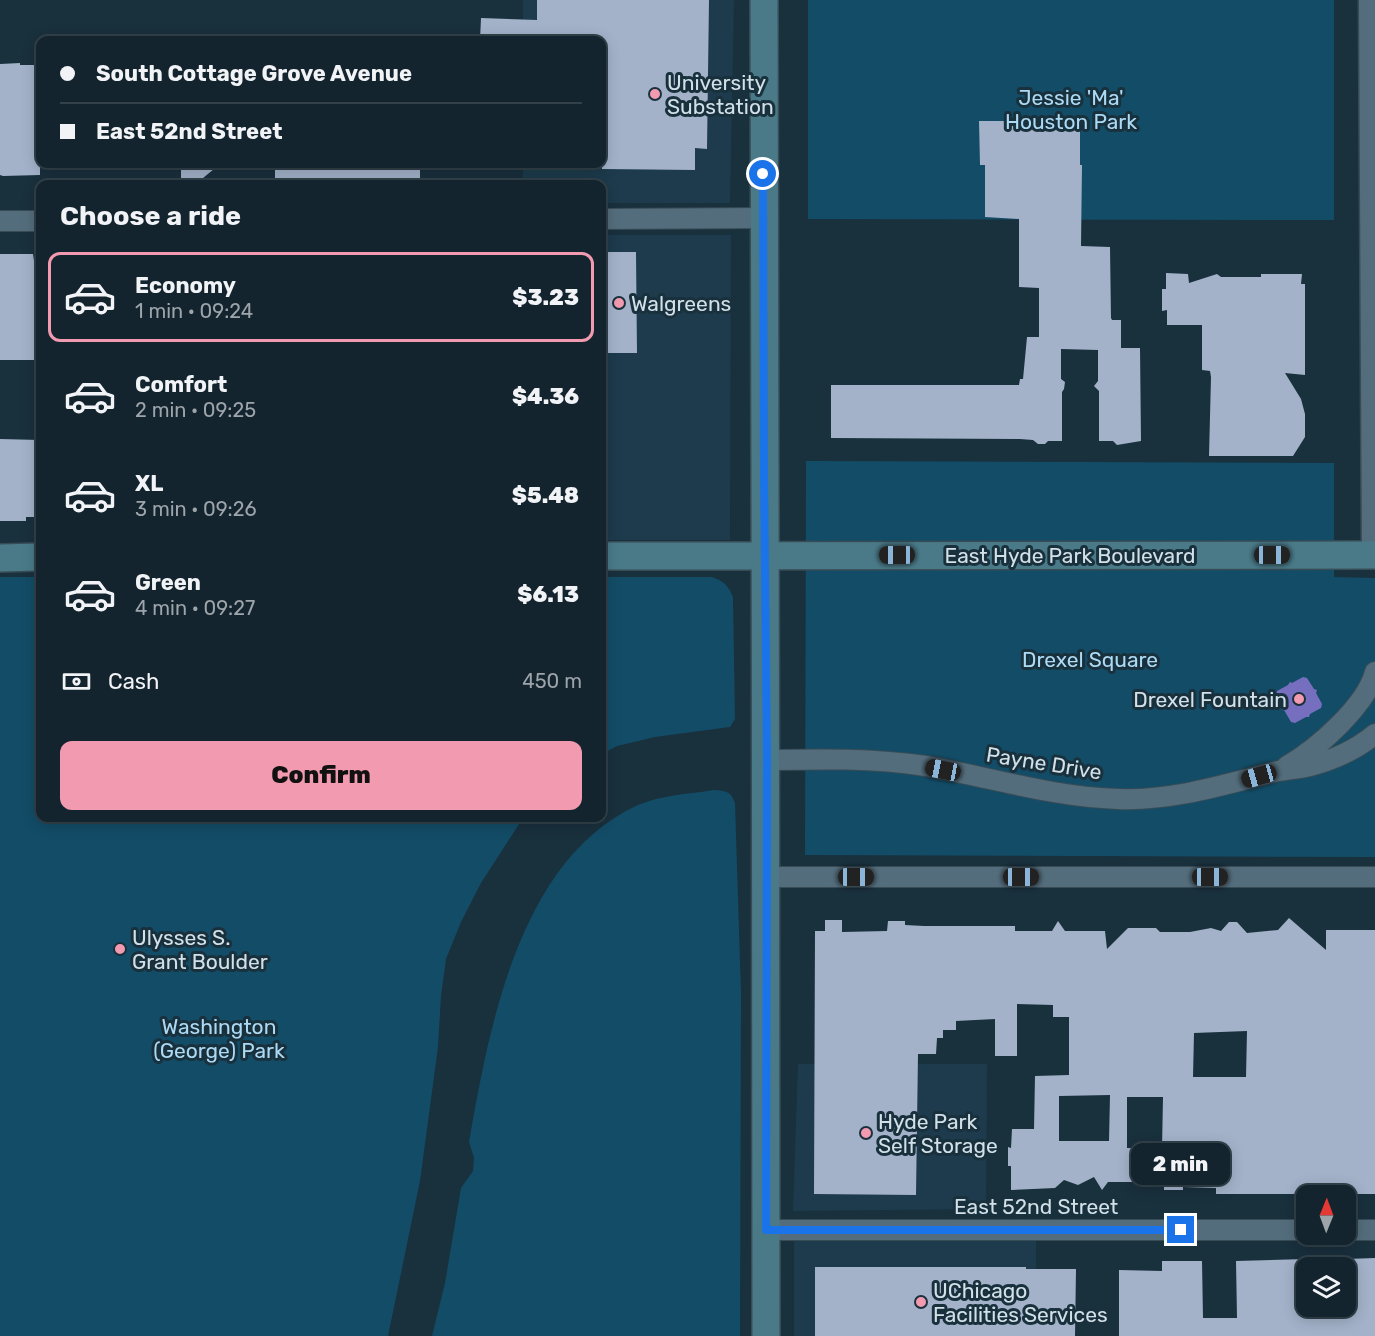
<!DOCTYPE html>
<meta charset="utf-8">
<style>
body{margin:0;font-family:Rubik,sans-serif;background:#20303a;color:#f1f3f6;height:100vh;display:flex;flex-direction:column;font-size:22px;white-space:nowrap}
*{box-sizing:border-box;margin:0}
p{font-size:20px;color:#9da4aa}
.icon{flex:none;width:33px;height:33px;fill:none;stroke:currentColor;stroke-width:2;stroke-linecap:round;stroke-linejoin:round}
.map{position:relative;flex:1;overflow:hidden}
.side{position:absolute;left:36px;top:180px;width:570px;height:642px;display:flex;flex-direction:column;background:#13242e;border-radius:12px;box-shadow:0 3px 15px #0003,0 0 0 2px #32414a}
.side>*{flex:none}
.hud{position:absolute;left:36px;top:36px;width:570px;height:132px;border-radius:12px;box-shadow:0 3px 15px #0003,0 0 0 2px #32414a;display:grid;align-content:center;height:132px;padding:0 24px;background:#13242e}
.needle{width:39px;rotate:1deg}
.controls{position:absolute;left:1296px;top:1185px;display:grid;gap:12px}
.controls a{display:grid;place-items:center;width:60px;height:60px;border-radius:12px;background:#13242e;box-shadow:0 3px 15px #0003,0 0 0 2px #32414a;font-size:30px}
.end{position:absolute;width:27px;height:27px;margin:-14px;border:8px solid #1a73e8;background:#fff;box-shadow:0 0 0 3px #fff}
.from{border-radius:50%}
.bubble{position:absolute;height:42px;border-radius:12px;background:#13242e;box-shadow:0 3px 15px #0003,0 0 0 2px #32414a;font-size:20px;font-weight:800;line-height:42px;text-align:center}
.car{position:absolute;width:18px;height:36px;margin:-18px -9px;border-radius:8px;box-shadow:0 0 4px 2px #0007;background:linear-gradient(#222 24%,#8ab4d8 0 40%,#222 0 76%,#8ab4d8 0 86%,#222 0)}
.hud b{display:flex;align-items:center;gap:21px;height:57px;font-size:22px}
.hud b+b{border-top:2px solid #32414a}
.hud i{width:15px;height:15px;background:#f1f3f6}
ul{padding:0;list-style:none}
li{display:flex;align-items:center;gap:18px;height:90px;margin:0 12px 9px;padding:0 12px;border:3px solid transparent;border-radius:12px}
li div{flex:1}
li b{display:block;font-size:22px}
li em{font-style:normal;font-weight:800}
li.on{border-color:#f19ab0}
li>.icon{width:54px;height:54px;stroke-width:1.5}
h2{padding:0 24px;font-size:27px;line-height:72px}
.pay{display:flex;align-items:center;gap:15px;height:66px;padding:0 24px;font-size:22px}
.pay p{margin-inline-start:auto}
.cta{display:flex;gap:12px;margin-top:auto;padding:12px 24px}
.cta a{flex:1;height:69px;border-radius:12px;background:#f19ab0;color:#111;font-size:24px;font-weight:800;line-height:69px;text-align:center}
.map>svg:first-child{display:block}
.built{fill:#1d3b4c}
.green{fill:#134c67}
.water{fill:#766fbf}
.building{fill:#a3b2c9;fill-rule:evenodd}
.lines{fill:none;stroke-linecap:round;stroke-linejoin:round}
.minor-casing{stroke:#384c56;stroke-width:22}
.tertiary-casing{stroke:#384c56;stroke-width:27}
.secondary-casing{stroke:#384c56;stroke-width:30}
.minor{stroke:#546d7c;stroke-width:20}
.tertiary{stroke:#546d7c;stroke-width:24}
.secondary{stroke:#4a7a88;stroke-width:27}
.route{stroke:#1a73e8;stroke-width:8}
.poi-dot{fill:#f19ab0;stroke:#19303d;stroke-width:2}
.labels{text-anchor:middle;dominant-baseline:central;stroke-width:6;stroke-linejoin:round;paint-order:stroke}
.poi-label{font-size:21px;fill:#d2e0e8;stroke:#19303d;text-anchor:start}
.park-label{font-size:21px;fill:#acdaf4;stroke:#19303d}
.street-label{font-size:21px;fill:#d2e0e8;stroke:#19303d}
</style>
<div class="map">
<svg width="1375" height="1336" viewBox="0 0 1375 1336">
<rect width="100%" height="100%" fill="#19303d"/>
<path class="built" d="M523 0H734L730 203H602V184H523V164H602V40H523Z
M602 235H731L730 540H602Z
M798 1064H987L986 1209 793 1211Z
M1036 1239 1037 1336H794V1241Z"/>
<path class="green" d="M808 0H1334V220L808 219Z
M806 461 1334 463V577L1375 578V857L805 855Z
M0 577H40V818H523L481 883 461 922 446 959 441 996 438 1047 420 1181 388 1336H0Z
M602 577H711C723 580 728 585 733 597L735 719 730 727 655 737 617 746 602 754Z
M714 790C726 791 731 791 735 803L741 993 740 1336H432L445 1283 461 1188 473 1171 474 1158 469 1142C489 1028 519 859 638 805 661 795 689 794 714 790Z"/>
<path class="water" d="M1303 677 1307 678 1314 689 1317 690 1316 693 1322 704 1321 708 1310 714 1309 717H1306L1295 723 1291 722 1284 710H1282V706L1276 695 1277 691 1288 685 1290 682 1292 683Z"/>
<path class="building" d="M537 0H709L707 149 695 148V170L602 169V40H480L481 18 537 20Z
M20 63V65H40V175L3 176 0 175V64Z
M979 121H1080V165H1082L1081 246 1110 247 1111 318 1112 320H1121V348H1140L1141 441 1117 445 1113 441H1099V391L1094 386 1098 381V350L1061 349V379L1065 382 1064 389 1062 392V441H1048L1045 444H1038L1033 440 1020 439 831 438V385H1019L1020 379H1023L1027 337H1039V288L1019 287V219L985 217V165H980Z
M181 164H220L197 183H181Z
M275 164H420V184H275Z
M602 252H636L637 353H602Z
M0 254H33L34 261H40V360H0Z
M1166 273 1188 274 1189 283 1217 274 1221 277H1261V274H1302L1301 284H1305V375L1285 373 1301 399 1305 414V437L1293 456H1209L1211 377 1210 371 1202 370V325H1167V310L1162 311V289H1166Z
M0 439 40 440V517H26V521H0Z
M1289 918 1326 950V930H1375V1194H1216V1188L1183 1187V1190H1164V1182H1108L1102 1190 1094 1177 1078 1185 1064 1180 1055 1188 1011 1190V1166H1008V1147L1011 1148 1012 1129H1034L1035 1076 1069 1075V1017H1053V1005L1017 1004V1056H995V1019L956 1021V1030H943V1038H937L936 1054H918L916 1195 814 1194 815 931H825V920H842V932L887 931 888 921H905V925L924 926H1015V931H1052L1058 921 1065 931H1105L1107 949 1128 928H1156L1160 932H1190L1211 928 1221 931 1229 922H1237L1247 933 1278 930ZM1247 1031 1246 1077H1193L1194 1033ZM1110 1095 1109 1141H1059V1096ZM1127 1097H1163L1162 1149 1127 1148Z
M1375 1258V1336H1119V1270L1162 1271V1261H1202L1203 1318H1237L1236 1261 1306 1259V1306H1346V1259Z
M815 1267H1026V1269H1076L1075 1336H815Z"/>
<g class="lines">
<defs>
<path id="minor" d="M602 219 763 218
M0 221H40
M767 760C820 759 873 758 926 766 990 777 1052 797 1118 799 1172 801 1223 785 1274 772 1286 769 1298 769 1310 766 1333 760 1357 749 1375 734
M1287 766C1317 749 1366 706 1375 672
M766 877H1375
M766 1230H1306
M1346 1230H1375"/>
<path id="tertiary" d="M1371 0 1374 555"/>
<path id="secondary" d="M764 0C763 445 768 891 766 1336
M602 556 1375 555
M0 558 40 557"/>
</defs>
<use href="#minor" class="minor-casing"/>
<use href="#tertiary" class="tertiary-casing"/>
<use href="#secondary" class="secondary-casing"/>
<use href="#minor" class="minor"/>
<use href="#tertiary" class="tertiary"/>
<use href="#secondary" class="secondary"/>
</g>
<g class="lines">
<path class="route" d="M763 174 764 469 767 760 766 1230H1181"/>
</g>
<g class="poi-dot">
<circle cx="655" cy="94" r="6"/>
<circle cx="619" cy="303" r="6"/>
<circle cx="1299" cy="699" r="6"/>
<circle cx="120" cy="949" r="6"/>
<circle cx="866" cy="1133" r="6"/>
<circle cx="921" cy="1302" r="6"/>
</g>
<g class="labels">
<g class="poi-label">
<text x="667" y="82">University<tspan x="667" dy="24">Substation</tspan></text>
<text x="631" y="303">Walgreens</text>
<text x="1287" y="699" text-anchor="end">Drexel Fountain</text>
<text x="132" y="937">Ulysses S.<tspan x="132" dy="24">Grant Boulder</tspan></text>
<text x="878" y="1121">Hyde Park<tspan x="878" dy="24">Self Storage</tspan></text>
<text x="933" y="1290">UChicago<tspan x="933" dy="24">Facilities Services</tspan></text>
</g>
<g class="park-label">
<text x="1071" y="97">Jessie 'Ma'<tspan x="1071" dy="24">Houston Park</tspan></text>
<text x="1090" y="659">Drexel Square</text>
<text x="219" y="1026">Washington<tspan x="219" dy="24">(George) Park</tspan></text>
</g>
<g class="street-label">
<text x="1070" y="555">East Hyde Park Boulevard</text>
<text transform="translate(1044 763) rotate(9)">Payne Drive</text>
<text x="1036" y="1206">East 52nd Street</text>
</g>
</g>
</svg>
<div class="controls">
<a><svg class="needle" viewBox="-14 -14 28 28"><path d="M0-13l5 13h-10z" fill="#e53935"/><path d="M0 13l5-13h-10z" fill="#9da4aa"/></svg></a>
<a><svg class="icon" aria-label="layers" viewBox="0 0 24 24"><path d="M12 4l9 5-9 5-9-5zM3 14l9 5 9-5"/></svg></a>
</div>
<i class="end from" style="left:763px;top:174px"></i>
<i class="end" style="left:1181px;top:1230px"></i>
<div class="bubble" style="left:1131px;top:1143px;width:99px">2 min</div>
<i class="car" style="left:897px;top:555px;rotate:270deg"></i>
<i class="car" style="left:1272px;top:555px;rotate:90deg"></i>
<i class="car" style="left:943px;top:770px;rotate:281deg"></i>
<i class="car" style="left:1259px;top:776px;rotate:254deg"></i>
<i class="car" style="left:856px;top:877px;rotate:90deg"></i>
<i class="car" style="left:1021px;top:877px;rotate:90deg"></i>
<i class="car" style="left:1210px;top:877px;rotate:90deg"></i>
<div class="hud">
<b><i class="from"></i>South Cottage Grove Avenue</b>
<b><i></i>East 52nd Street</b>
</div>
<section class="side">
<h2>Choose a ride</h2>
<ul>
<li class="on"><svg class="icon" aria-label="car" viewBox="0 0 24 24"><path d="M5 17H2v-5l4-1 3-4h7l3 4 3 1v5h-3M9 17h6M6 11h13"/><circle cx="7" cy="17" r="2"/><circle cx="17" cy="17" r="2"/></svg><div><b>Economy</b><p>1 min · 09:24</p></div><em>$3.23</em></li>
<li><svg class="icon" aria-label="car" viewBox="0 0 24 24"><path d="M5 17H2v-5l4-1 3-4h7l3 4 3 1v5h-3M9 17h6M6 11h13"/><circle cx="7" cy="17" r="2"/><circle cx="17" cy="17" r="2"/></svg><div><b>Comfort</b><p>2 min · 09:25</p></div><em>$4.36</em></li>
<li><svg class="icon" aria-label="car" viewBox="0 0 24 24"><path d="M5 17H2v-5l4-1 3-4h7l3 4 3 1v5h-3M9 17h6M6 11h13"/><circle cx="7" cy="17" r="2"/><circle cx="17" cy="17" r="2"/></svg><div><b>XL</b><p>3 min · 09:26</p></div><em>$5.48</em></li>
<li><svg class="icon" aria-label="car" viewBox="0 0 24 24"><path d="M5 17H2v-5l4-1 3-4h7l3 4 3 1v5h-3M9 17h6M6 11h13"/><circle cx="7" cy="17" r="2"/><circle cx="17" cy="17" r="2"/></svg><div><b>Green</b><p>4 min · 09:27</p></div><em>$6.13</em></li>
</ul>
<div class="pay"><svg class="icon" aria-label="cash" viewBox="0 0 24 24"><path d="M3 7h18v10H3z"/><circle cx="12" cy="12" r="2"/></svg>Cash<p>450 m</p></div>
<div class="cta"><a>Confirm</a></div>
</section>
</div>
